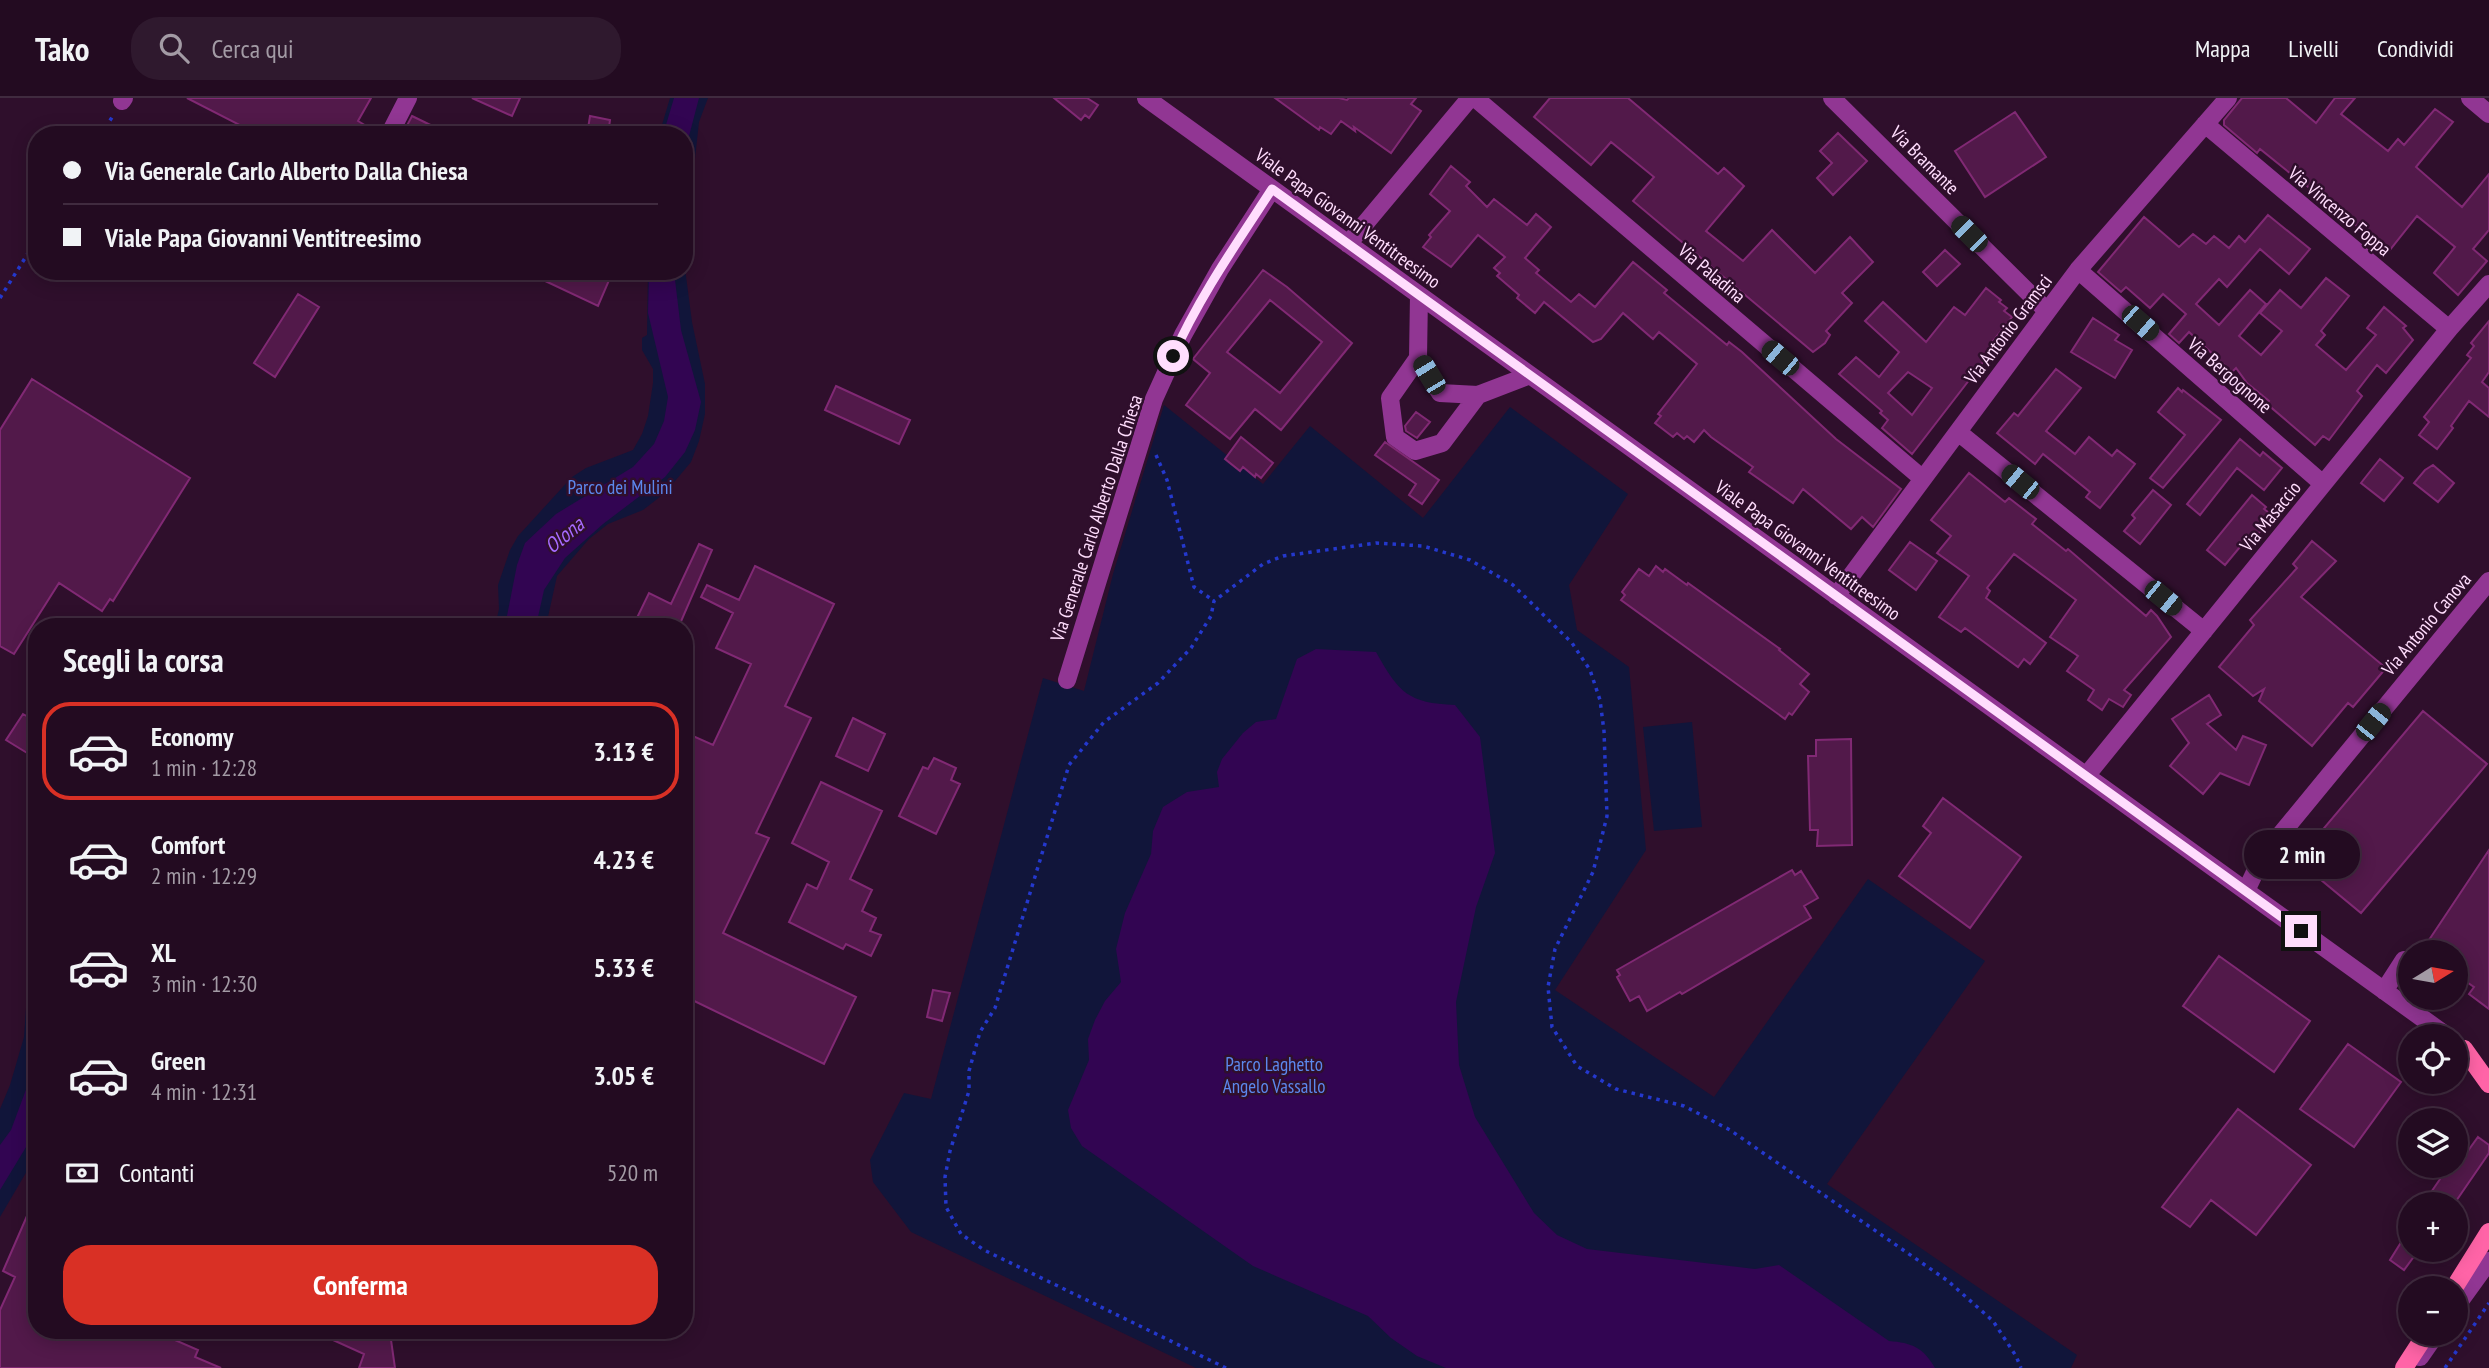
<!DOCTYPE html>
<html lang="it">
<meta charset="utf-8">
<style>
body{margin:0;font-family:"PT Sans Narrow",sans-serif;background:#2f192e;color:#f1f3f6;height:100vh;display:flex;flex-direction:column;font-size:26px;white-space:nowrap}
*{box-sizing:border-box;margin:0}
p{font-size:23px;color:#a39ba5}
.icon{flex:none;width:38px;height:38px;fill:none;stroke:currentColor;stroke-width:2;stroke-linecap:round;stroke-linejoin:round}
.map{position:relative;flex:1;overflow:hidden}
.panel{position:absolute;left:28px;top:520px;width:665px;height:721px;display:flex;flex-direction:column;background:#230b21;border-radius:28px;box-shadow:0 4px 18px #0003,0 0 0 2px #402b3f}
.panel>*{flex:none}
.banner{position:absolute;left:28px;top:28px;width:665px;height:154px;border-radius:28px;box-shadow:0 4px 18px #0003,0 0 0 2px #402b3f;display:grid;align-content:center;height:154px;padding:0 35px;background:#230b21}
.needle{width:46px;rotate:79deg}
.controls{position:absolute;left:2398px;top:842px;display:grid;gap:14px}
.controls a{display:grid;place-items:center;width:70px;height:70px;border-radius:50%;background:#230b21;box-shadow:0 4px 18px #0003,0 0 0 2px #402b3f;font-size:35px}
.end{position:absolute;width:32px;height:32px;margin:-16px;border:9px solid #ffddfd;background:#111;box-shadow:0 0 0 4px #111}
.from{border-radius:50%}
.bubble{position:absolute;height:49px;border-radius:24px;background:#230b21;box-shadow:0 4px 18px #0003,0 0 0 2px #402b3f;font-size:23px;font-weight:700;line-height:49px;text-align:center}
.car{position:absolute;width:21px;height:42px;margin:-21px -10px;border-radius:9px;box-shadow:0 0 5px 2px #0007;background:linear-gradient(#222 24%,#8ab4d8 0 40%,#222 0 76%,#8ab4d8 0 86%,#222 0)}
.banner b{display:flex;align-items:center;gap:24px;height:66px;font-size:26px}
.banner b+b{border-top:2px solid #402b3f}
.banner i{width:18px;height:18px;background:#f1f3f6}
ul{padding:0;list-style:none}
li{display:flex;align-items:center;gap:21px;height:98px;margin:0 14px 10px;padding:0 21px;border:4px solid transparent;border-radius:28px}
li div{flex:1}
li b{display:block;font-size:26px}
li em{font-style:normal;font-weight:700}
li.active{border-color:#d93025}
li>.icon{width:63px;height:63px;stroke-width:1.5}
h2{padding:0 35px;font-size:32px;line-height:84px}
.pay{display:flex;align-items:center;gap:18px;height:77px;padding:0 35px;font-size:26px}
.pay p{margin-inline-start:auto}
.action{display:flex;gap:14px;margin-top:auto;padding:14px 35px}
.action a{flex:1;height:80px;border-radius:28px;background:#d93025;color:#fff;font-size:28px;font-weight:700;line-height:80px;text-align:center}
header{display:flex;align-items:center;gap:42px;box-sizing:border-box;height:98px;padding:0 35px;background:#230b21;border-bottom:2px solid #402b3f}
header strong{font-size:33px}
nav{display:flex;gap:38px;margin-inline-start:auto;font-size:24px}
.search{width:490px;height:63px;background:#2f192e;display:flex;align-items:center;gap:18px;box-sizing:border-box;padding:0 24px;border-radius:28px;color:#a39ba5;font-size:26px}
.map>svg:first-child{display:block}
.green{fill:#11153a}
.water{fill:#320552}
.building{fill:#52194a;stroke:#812974;stroke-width:2;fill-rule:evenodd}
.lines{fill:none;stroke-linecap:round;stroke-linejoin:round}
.path{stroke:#2438cd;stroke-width:3.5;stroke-dasharray:3.5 5;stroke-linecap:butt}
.minor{stroke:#913693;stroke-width:18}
.major{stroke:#ff64a7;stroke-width:18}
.route{stroke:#ffddfd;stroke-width:9}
.labels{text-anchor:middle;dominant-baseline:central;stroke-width:5;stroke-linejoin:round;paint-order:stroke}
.street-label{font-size:19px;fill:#ffddfd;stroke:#2f0f2c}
.park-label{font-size:19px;fill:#5c88ed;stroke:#2f0f2c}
.water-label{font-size:21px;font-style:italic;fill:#a76bff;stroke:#2f0f2c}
</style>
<header>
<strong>Tako</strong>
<div class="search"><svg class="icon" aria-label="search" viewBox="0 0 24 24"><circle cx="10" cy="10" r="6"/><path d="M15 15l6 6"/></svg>Cerca qui</div>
<nav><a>Mappa</a><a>Livelli</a><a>Condividi</a></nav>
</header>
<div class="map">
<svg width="2489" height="1270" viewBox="0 0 2489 1270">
<rect width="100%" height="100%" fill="#2f0f2c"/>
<path class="green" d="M670 0H708L699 24 684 161V37H659Z
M684 163 692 224 705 286V316L699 343 691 364 665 395 643 412 608 426 589 441 557 478 546 528H495L499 511 498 487 510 452 518 438 572 379 586 370 633 352 642 336 648 318 653 285V271L642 252V240L647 237 648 173H684Z
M1164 307 1263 386 1310 328 1423 420 1510 309 1628 396 1569 487 1577 532 1629 569 1646 752 1555 892 1714 999 1868 781 1985 863 1827 1086 2077 1257 2071 1270H1196L911 1134 873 1084 870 1062 904 995 931 1001 1043 580 1084 593 1113 476Z
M1692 624 1702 729 1654 733 1643 629Z
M37 843V1056L0 1119V1011L10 987 24 939 29 868Z"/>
<path class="water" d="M674 0H699L684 57V37H663Z
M649 173H674L681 232 701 304 695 332 685 354 665 379 603 426 565 460 544 492 536 528H505L517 467 525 445 556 416 633 369 654 346 664 323 668 299 648 215Z
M1316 551 1376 554C1399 595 1408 605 1455 607L1480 639 1495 755 1476 809 1456 904 1459 967 1475 1019 1534 1115 1557 1137 1587 1151 1755 1171 1779 1167 1889 1243C1912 1245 1923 1249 1935 1270H1446L1417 1258 1391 1240 1368 1218 1253 1168 1082 1048 1071 1030 1068 1012 1089 962 1088 941 1095 922 1105 903 1121 884 1116 851 1125 815 1151 756 1153 733 1163 709 1187 694 1219 689 1217 674 1222 661 1243 635 1256 624 1276 621 1297 561Z
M37 962V1031L0 1092V1047L11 1032Z"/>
<path class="building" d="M187 0H371L358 23 378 35V37H259Z
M472 0H520L512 18Z
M1054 0H1087L1098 7 1089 20 1085 17 1081 22Z
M1275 0H1339L1347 2 1349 0H1416L1411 6 1421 13 1391 55 1354 29 1355 33 1341 23 1331 36 1320 29 1319 32Z
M1550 0H1628L1718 76 1724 70 1744 88 1706 133 1743 163 1772 132 1815 175 1850 139 1873 164 1842 195 1852 205 1826 233 1830 237 1825 245 1813 254 1633 103 1654 79 1611 44 1591 67 1534 19Z
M2242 0H2286L2316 25 2335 0H2355L2341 16 2388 53 2398 41 2404 47 2435 11 2453 24 2416 69 2462 109 2489 76V132L2473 151 2487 163 2458 197 2434 175 2455 149 2417 118 2389 153 2322 101 2292 75 2291 76 2260 51 2257 55 2224 27V22Z
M2015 14 2046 59 1985 99 1955 53Z
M412 18 451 37H402Z
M590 18 610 22 608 37H587Z
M1838 35 1867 63 1833 97 1817 80 1832 65 1820 53Z
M1451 68 1470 84 1466 88 1487 109 1494 101 1527 127 1536 116 1551 129 1525 160 1539 172 1536 175 1571 204 1579 196 1595 209 1633 164 1667 192 1664 195 1727 247 1729 244 1742 254 1836 341 1901 391 1873 429 1862 419 1851 431 1803 391 1793 405 1749 374 1753 369 1711 339 1704 332 1694 344 1687 338 1684 341 1677 335 1673 339 1655 325 1661 318 1658 316 1697 266 1659 234 1653 241 1623 215 1601 241 1593 244 1544 204 1535 215 1517 200 1519 197 1497 178 1500 175 1494 170 1505 159 1478 137 1451 169 1423 149 1431 139 1429 137 1450 113 1430 96Z
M2268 117 2310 151 2289 176 2260 151 2227 189 2219 181 2196 206 2219 227 2250 192 2266 206 2239 238 2261 257 2282 233 2260 215 2280 192 2301 210 2326 180 2349 198 2321 233 2325 237 2316 247 2346 272 2376 237 2367 230 2384 209 2406 228 2403 230 2413 242 2386 275 2377 267 2357 293 2362 298 2329 342 2323 338 2315 347 2267 306 2269 303 2247 285 2236 270 2232 274 2189 234 2179 245 2169 236 2186 216 2163 196 2150 210 2126 189 2121 194 2098 174 2144 119 2179 149 2193 136 2206 146 2214 138 2229 150 2239 138 2245 144Z
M1945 152 1960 166 1937 188 1923 174Z
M1263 172 1287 189 1352 245 1281 332 1255 311 1230 341 1186 307 1210 275 1193 261ZM1270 202 1322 244 1280 295 1227 254Z
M524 173H613L598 208Z
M1986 190 2001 202 1999 204 2007 210 2004 213 2012 219 1993 243 1997 246 1912 356 1882 330 1888 322 1880 315 1882 313 1839 276 1856 259 1879 279 1899 254 1865 223 1883 204 1926 244 1954 209 1965 217ZM1908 274 1932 290 1912 317 1888 295Z
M298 196 319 209 275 279 254 265Z
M2093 220 2119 237 2115 242 2132 252 2115 280 2071 254Z
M2489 223V274L2482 284 2489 290V319L2469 303 2451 328 2453 330 2437 351 2419 337 2429 324 2424 319 2471 260 2467 257 2474 248 2471 245Z
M2056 271 2081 290 2046 333 2075 356 2089 339 2112 358 2117 352 2135 366 2100 410 2086 399 2090 394 2043 356 2035 366 1997 335 2014 315 2018 318Z
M32 281 190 380 113 503 110 501 102 513 59 485 14 556 0 548V332Z
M836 288 910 322 899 346 825 312Z
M2178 290 2182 294 2183 292 2221 322 2163 390 2150 380 2185 337 2158 314Z
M1416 314 1430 324 1417 340 1406 333 1405 328Z
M1241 339 1273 365 1261 380 1256 376 1255 379 1243 369 1240 373 1225 361Z
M2240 341 2260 358 2263 354 2282 370 2264 392 2237 370 2200 417 2187 406Z
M1385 344 1439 382 1422 406 1409 397 1416 386 1375 357Z
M2380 361 2403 380 2384 403 2361 385Z
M2433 367 2454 385 2438 404 2414 385 2425 372Z
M1969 375 2005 404 2009 400 2036 421 2032 426 2066 453 2068 451 2146 518 2151 512 2157 518 2171 539 2124 592 2131 597 2123 609 2109 601 2102 612 2088 602 2094 592 2067 573 2078 558 2050 539 2076 502 2014 456 1987 490 1990 493 1986 500 2046 545 2030 566 2024 561 2018 569 1965 530 1961 534 1939 519 1969 478 1937 455 1951 438 1931 422Z
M2153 392 2171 407 2140 446 2124 433 2135 420 2132 417Z
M2252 397 2266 409 2264 411 2273 418 2254 441 2249 438 2225 467 2207 452Z
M2312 443 2336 463 2301 499 2386 570 2353 609 2348 605 2312 648 2259 603 2264 591 2253 598 2219 569 2254 527 2250 522 2297 470 2293 466Z
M1910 444 1937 463 1916 492 1889 472Z
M699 446 712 452 679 528H633L649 495 671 506Z
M755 468 834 506 785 608 811 620 756 735 769 740 723 835 856 899 824 966 684 898V634L713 647 751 566 716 550 733 515 701 499 707 487 739 502Z
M1656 468 1663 474 1665 471 1687 487 1688 485 1780 551 1779 552 1809 576 1800 586 1809 594 1792 617 1789 615 1785 621 1621 502 1625 497 1622 494 1639 471 1649 478Z
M2209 597 2221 617 2207 626 2236 652 2243 638 2266 647 2249 687 2220 675 2203 696 2170 668 2189 645 2172 621Z
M2423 613 2487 666 2361 815 2297 762Z
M23 616 37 624V661L6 642Z
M853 620 885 636 868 673 836 658Z
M1851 641 1852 747 1817 748 1818 732H1810L1808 658H1816V642Z
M934 660 956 670 951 682 960 686 936 736 899 718 923 669 928 671Z
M821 684 882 713 850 781 872 792 862 813 876 820 870 833 881 837 871 858 846 846 843 851 789 824 807 786 817 791 829 764 792 745Z
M1943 700 2021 759 1970 830 1899 778 1931 735 1923 728Z
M2489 752V911L2469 896 2474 889 2455 876V854H2421Z
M1792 772 1795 777 1801 773 1818 800 1804 808 1811 820 1682 896 1680 894 1647 913 1639 898 1630 903 1617 879 1620 877 1617 872Z
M2219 858 2310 923 2274 974 2183 908Z
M933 892 950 895 942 923 927 919Z
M2348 946 2401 984 2354 1049 2300 1011Z
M2238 1011 2311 1067 2256 1137 2211 1102 2190 1129 2162 1109Z
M2478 1039 2489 1047V1055L2454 1106H2423L2449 1068H2457Z
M37 1095V1232H152L198 1252 195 1259 221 1270H0V1212L15 1179 3 1173Z
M2410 1130V1154L2415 1157 2404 1172 2390 1162Z
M311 1232H396L391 1242 395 1270H359L364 1256Z"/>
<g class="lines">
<path class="path" d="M101 37 114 16
M0 200 37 141
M1156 357 1167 382 1194 489 1214 503
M1226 1270 984 1152 961 1136 946 1109 945 1079 950 1053 969 993V973L980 934 995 910 1069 667 1104 624 1158 585 1191 550 1211 518 1214 503 1263 466 1283 458 1376 445 1423 448 1470 462 1513 487 1572 545 1590 572 1600 602 1604 633 1607 718 1593 774 1555 851 1548 889 1552 929 1577 968 1616 991 1684 1008 1730 1032 1948 1183 1993 1223 2016 1258 2021 1270
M2445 1270 2489 1205"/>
<path class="minor" d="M1146 0 2447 938
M1475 0 1923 381
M1832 0 2047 213
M2470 0 2489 16
M122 3 124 0
M2205 26 2449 231
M389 37 408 0
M1348 146 1470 0
M2078 172 2323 386
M1419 197 1418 260 1440 295 1478 297 1530 277
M1418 260 1390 300 1395 339 1415 353 1442 345 1478 297
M1958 334 2204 533
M1836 498 2078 172 2228 0
M1067 582 1154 301 1183 237 1220 171 1272 91
M2086 678 2449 231 2489 186
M2246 793 2262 759 2489 483
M2384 893 2404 862
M2455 1210 2489 1163
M2420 1259 2436 1236"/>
<path class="major" d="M2464 951 2489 986
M2454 1190 2489 1134
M2404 1270 2426 1236"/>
</g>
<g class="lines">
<path class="route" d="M1173 258C1199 199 1237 145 1272 91L2301 833"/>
</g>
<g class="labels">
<g class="street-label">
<text transform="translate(1925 62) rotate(45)">Via Bramante</text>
<text transform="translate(2340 113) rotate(40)">Via Vincenzo Foppa</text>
<text transform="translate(1348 120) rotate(36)">Viale Papa Giovanni Ventitreesimo</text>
<text transform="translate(1712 175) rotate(40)">Via Paladina</text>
<text transform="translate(2008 231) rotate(-53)">Via Antonio Gramsci</text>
<text transform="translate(2230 277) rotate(41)">Via Bergognone</text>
<text transform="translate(2270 418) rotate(-51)">Via Masaccio</text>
<text transform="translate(1096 420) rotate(-72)">Via Generale Carlo Alberto Dalla Chiesa</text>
<text transform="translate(1808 452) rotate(36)">Viale Papa Giovanni Ventitreesimo</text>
<text transform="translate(2426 526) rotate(-50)">Via Antonio Canova</text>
</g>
<g class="park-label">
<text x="620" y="389">Parco dei Mulini</text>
<text x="1274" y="966">Parco Laghetto<tspan x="1274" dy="22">Angelo Vassallo</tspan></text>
</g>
<g class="water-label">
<text transform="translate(564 437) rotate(-39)">Olona</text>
</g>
</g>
</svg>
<div class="controls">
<a><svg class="needle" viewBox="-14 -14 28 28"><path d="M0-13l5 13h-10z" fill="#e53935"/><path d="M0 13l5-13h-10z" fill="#a39ba5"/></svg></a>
<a><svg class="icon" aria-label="locate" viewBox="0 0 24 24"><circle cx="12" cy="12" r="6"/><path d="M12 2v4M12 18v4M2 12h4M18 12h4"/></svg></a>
<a><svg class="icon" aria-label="layers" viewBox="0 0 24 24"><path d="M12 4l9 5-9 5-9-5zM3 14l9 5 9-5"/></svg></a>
<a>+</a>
<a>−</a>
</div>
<i class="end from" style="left:1173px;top:258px"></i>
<i class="end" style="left:2301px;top:833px"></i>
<div class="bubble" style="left:2244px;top:732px;width:116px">2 min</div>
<i class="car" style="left:1969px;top:136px;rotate:315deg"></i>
<i class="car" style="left:2140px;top:225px;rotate:131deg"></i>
<i class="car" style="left:1780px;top:260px;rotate:310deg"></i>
<i class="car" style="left:1429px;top:277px;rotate:329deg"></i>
<i class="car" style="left:2020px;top:384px;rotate:309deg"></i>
<i class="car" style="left:2163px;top:500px;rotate:129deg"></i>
<i class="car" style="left:2373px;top:624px;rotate:39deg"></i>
<div class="banner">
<b><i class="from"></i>Via Generale Carlo Alberto Dalla Chiesa</b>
<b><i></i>Viale Papa Giovanni Ventitreesimo</b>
</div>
<section class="panel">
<h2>Scegli la corsa</h2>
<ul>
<li class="active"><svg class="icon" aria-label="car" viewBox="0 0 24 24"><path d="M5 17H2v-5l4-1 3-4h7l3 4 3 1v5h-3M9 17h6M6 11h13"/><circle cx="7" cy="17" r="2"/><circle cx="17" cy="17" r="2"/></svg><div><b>Economy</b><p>1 min · 12:28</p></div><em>3.13 €</em></li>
<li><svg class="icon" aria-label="car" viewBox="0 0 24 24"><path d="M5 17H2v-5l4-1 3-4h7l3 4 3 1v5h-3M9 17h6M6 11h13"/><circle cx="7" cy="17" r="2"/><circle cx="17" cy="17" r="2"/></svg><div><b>Comfort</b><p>2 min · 12:29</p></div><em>4.23 €</em></li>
<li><svg class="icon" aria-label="car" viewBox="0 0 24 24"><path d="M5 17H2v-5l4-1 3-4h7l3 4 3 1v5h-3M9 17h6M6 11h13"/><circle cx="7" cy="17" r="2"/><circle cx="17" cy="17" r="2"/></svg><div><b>XL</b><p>3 min · 12:30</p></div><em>5.33 €</em></li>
<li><svg class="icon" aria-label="car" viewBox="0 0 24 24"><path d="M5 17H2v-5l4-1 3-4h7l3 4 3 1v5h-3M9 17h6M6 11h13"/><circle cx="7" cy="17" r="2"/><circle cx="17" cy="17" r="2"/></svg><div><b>Green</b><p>4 min · 12:31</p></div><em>3.05 €</em></li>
</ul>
<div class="pay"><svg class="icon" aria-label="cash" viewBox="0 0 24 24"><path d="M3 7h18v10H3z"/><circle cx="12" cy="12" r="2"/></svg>Contanti<p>520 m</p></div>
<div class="action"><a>Conferma</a></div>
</section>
</div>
